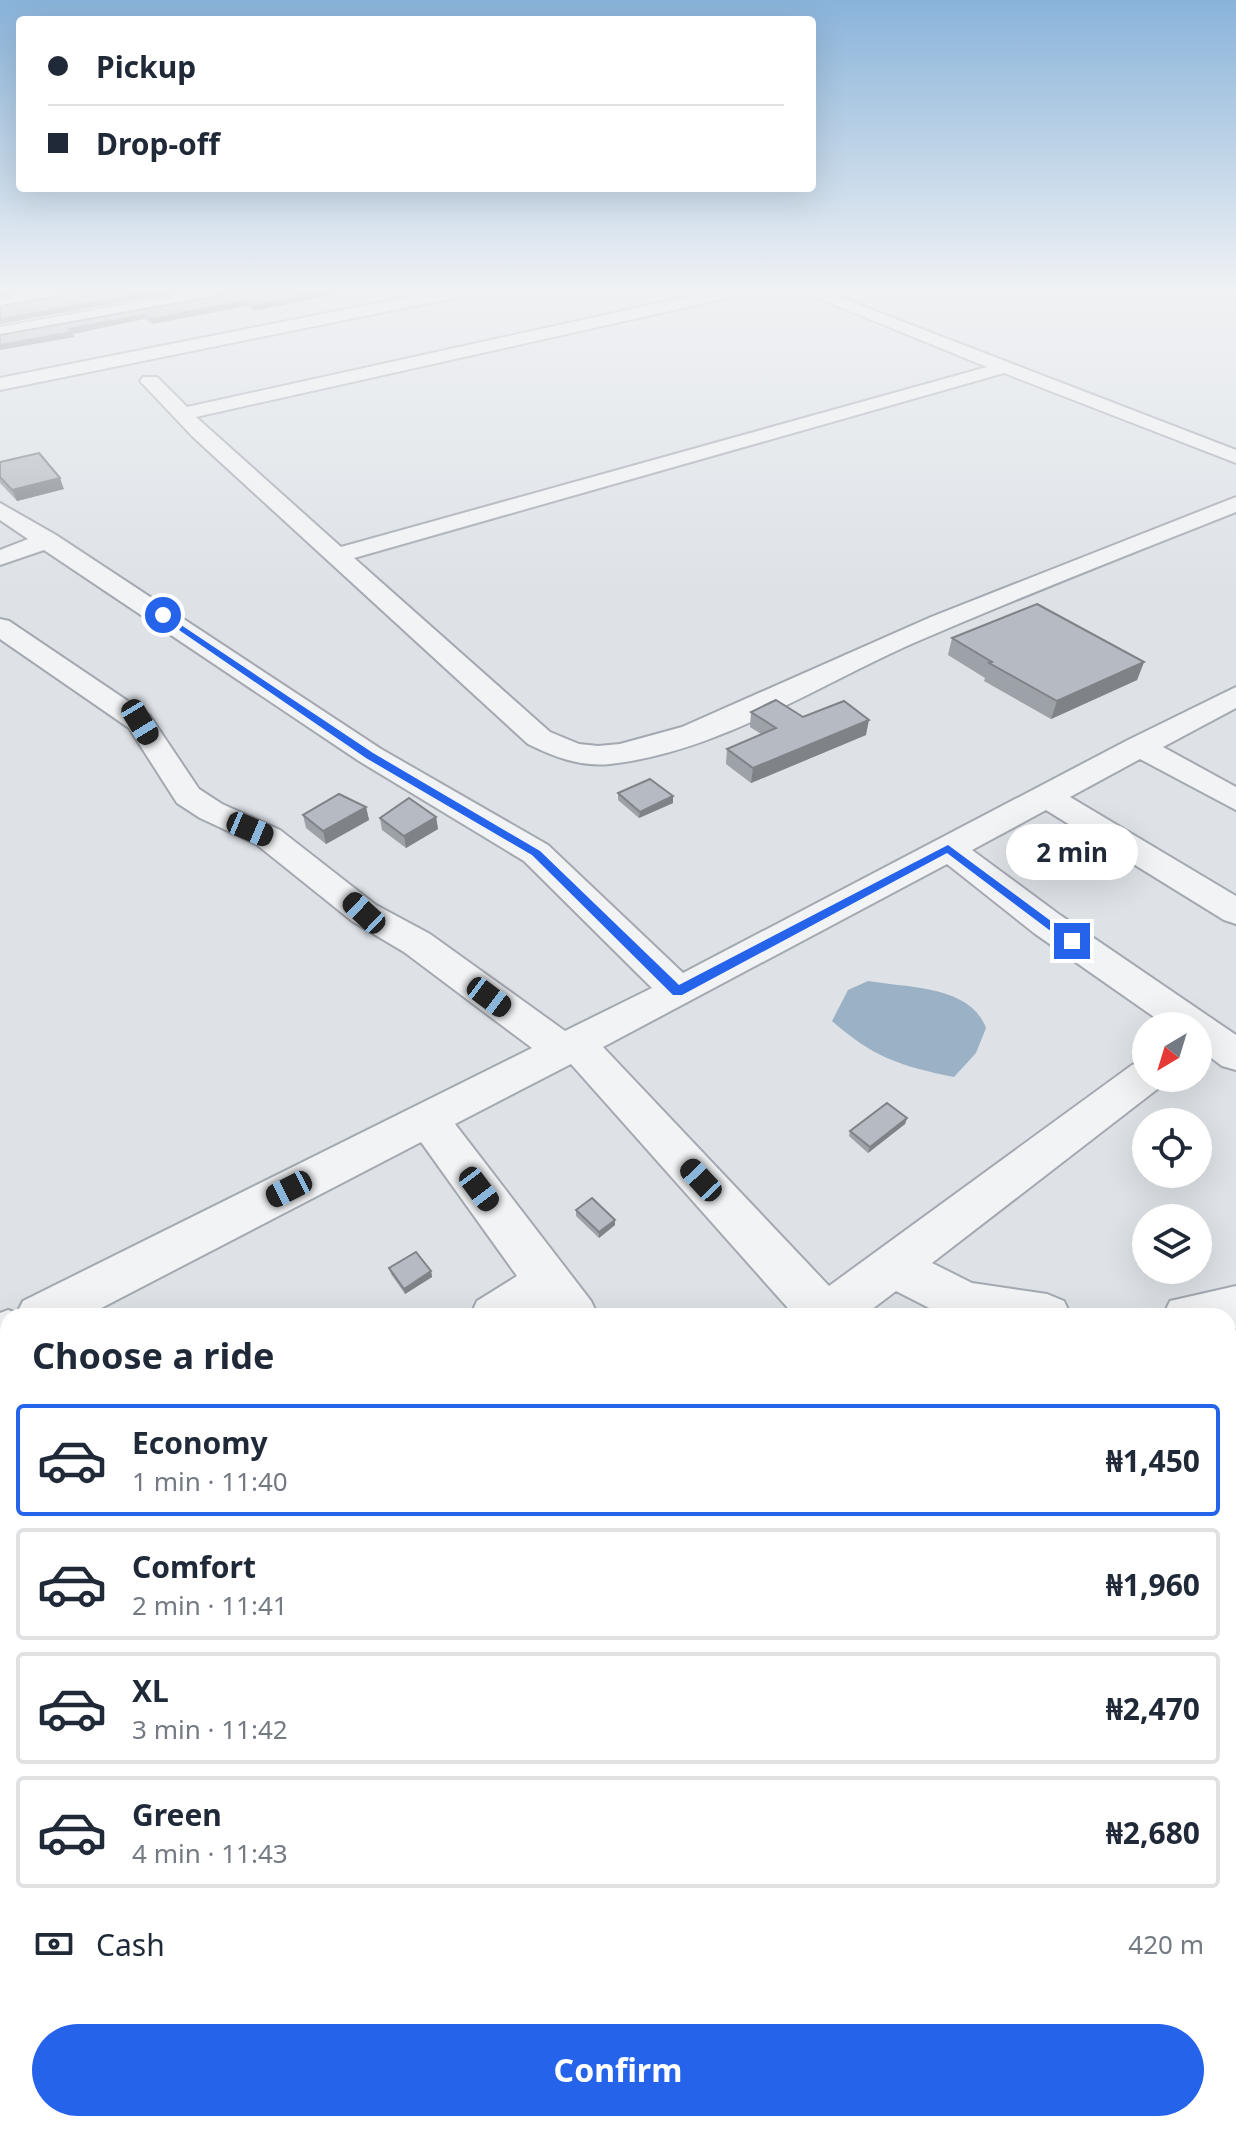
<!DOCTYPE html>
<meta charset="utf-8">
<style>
body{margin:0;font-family:"Noto Sans",sans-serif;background:#f6f6f7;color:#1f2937;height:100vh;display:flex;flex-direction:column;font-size:30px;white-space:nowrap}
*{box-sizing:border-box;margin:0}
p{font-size:26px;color:#747a83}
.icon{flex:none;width:44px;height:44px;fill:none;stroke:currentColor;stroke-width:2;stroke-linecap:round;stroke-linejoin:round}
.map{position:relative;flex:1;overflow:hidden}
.side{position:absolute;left:0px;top:1308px;width:1236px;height:824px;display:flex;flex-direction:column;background:#fff;border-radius:24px 24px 0 0;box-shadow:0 8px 32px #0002}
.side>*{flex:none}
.guide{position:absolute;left:16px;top:16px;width:800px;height:176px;border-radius:8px;box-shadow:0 8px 32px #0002;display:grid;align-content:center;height:176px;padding:0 32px;background:#fff}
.needle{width:52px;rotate:218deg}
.buttons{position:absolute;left:1132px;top:1012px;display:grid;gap:16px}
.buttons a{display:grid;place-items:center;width:80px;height:80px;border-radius:50%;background:#fff;box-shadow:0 8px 32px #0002;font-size:40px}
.end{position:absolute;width:36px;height:36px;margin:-18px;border:10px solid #2563eb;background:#fff;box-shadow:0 0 0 4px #fff}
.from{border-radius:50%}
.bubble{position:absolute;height:56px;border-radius:28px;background:#fff;box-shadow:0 8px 32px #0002;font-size:26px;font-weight:700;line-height:56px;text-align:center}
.car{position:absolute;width:24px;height:48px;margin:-24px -12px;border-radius:10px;box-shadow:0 0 6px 2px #0007;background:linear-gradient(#222 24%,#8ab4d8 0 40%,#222 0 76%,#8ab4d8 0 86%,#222 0)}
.guide b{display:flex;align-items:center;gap:28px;height:76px;font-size:30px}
.guide b+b{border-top:2px solid #e0e1e3}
.guide i{width:20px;height:20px;background:#1f2937}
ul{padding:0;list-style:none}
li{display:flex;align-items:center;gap:24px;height:112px;margin:0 16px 12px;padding:0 16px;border:4px solid #e0e1e3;border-radius:8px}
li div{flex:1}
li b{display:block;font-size:30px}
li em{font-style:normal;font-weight:700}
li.selected{border-color:#2563eb}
li>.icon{width:72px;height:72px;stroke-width:1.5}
h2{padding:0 32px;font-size:36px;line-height:96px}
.pay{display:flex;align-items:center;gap:20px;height:88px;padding:0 32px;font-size:30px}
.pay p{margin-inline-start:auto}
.action{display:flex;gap:16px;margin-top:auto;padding:16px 32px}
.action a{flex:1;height:92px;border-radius:48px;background:#2563eb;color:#fff;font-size:32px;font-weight:700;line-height:92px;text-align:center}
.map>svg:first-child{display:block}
.water{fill:#9bb1c5}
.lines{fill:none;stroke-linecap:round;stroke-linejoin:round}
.minor-casing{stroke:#a4a9b1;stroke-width:4}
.minor{fill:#f1f3f5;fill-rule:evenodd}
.wall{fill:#9da1a8}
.shaded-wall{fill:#7f8388}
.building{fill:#b6bbc3;stroke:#7f8388;stroke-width:2}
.route{fill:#2563eb}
</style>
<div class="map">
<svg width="1236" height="2132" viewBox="0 0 1236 2132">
<rect width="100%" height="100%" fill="#dee2e7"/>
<path class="water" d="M868 981C908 988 970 985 986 1028L976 1053 954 1077C900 1066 873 1057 832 1021L848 990Z"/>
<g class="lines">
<defs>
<path id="minor" d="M38 292H73L65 297 0 309V299Z
M195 292H231L223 297 0 337V327Z
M433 292H466L458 297 0 390V378Z
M709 292H740L732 297 196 417 341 547 987 367 803 292H826L1236 450V463L1004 373 354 558 550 732 579 744 598 746 620 744 682 727 931 617 1236 497V512C1127 555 1017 598 909 645 813 688 717 752 610 764 581 767 554 757 528 744L193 437 140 381 143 377H157L187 407Z
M0 503 56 535 381 749 548 845 683 973 1128 740 1236 687V708L1163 747 1236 787V810L1140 759 1070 797 1236 896V924L1224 920 1046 810 972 850 1060 915 1236 1035V1070L1222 1066 1198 1048V1026H1167L1034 933 947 864 603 1047 829 1286 1132 1065 1146 1060V1078H1165L1160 1087 932 1263 972 1283 1047 1294 1064 1301 1071 1316H945L896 1291 863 1316H795L571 1064 455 1124 591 1301 598 1316H546L542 1311 535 1316H470L477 1301 517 1276 421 1142 86 1316H8V1355L0 1358V1313L8 1310 17 1313 23 1301 532 1048 404 952 352 921 256 844 200 818 177 803 129 728 0 639V619L9 621 150 716 199 789 222 804 280 830 376 905 430 934 565 1031 652 988 524 861 359 761 44 550 0 565V550L28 539 0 520Z
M1236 1286V1328L1228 1330V1316H1163L1170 1301Z
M8 1588V1646L0 1649V1591Z
M1228 1723 1236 1727V1793L1228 1789Z
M8 1890V1959L0 1962V1893Z
M287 2124H366L363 2132H284Z
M681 2124H753L756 2132H684Z"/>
</defs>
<use href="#minor" class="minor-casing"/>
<use href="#minor" class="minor"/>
</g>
<path class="wall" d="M345 292 254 311 247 306 152 324 144 319 73 334 74 337 0 350V335L222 295Z
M0 462 64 489 17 501 0 483Z
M952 638 1144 662 1137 680 1051 719 984 681 985 678 948 655Z
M751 712 803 717 866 735 751 783 726 764 727 749 761 734 750 727Z
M618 793 673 803 639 818 618 800Z
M366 807 369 820 326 844 306 828 303 815Z
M436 817 438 829 406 848 382 830 380 818Z
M907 1118 905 1124 868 1153 849 1136 850 1131Z
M576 1210 615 1220V1225L599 1238 576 1216Z
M389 1268 431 1271 432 1277 405 1294 391 1274Z"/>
<path class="shaded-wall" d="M0 292H21L0 296Z
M150 292H178L0 324V319Z
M321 292H345L254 311 253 306Z
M245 301 247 306 152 324 151 319Z
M143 315 144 319 73 334 74 337 0 350V345L69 329Z
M60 478 64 489 17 501 12 490Z
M1144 662 1137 680 1051 719 1057 701Z
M869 720 866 735 751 783 753 768Z
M673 796V803L639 818 640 812Z
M366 807 369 820 326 844 323 831Z
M436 817 438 829 406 848 404 836Z
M907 1118 905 1124 868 1153 870 1147Z
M615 1220V1225L599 1238V1232Z
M431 1271 432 1277 405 1294 404 1289Z"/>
<path class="building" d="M68 292H150L0 319V306L64 295Z
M227 292H321L253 306 245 301 151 319 143 315 69 329 72 332 0 345V335L222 295Z
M39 453 60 478 12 490 0 477V462Z
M1037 604 1144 662 1057 701 989 663 992 662 952 638Z
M776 700 803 717 844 701 869 720 753 768 727 749 776 728 751 712Z
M650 779 673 796 640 812 618 793Z
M339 794 366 807 323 831 303 815Z
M409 798 436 817 404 836 380 818Z
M887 1103 907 1118 870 1147 850 1131Z
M592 1198 615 1220 599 1232 576 1210Z
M416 1252 431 1271 404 1289 389 1268Z
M541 2124H622L615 2132H532Z"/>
<linearGradient id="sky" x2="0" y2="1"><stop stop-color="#89b3da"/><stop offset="0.49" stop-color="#f0f2f4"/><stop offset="1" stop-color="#f0f2f4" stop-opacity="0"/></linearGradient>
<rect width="1236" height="591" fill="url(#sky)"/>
<path class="route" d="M163 613 373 753 540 851 679 985 948 845 1078 941 1068 944 947 853 682 995H673L532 855 366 758 160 617Z"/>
</svg>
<div class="buttons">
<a><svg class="needle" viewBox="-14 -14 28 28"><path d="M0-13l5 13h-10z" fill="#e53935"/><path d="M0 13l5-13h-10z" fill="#747a83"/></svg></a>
<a><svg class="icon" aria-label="locate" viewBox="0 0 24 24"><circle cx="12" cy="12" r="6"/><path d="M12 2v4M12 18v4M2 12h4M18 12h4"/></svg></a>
<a><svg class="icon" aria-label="layers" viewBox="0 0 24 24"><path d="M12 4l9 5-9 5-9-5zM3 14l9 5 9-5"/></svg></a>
</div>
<i class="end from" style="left:163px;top:615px"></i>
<i class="end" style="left:1072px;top:941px"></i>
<div class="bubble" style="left:1006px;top:824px;width:132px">2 min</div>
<i class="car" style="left:140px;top:722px;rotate:149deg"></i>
<i class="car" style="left:250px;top:829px;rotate:113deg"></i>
<i class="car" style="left:364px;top:913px;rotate:313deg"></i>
<i class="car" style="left:489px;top:997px;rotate:127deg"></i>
<i class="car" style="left:701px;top:1180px;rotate:317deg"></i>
<i class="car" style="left:289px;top:1189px;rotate:243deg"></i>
<i class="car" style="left:479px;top:1189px;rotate:143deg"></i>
<div class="guide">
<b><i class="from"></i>Pickup</b>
<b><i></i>Drop-off</b>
</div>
<section class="side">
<h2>Choose a ride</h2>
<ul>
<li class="selected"><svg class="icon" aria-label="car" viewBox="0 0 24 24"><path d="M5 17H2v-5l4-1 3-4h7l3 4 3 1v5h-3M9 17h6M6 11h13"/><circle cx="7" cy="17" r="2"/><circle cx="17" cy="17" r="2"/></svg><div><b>Economy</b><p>1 min · 11:40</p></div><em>₦1,450</em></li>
<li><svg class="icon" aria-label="car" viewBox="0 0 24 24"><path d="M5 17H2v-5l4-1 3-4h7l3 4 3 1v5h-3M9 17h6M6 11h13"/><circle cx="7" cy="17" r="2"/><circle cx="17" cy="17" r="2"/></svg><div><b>Comfort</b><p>2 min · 11:41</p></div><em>₦1,960</em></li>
<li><svg class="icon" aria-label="car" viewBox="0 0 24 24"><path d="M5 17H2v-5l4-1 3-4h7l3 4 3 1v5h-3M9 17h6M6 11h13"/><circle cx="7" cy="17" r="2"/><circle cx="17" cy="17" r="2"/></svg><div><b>XL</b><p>3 min · 11:42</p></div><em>₦2,470</em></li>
<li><svg class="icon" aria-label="car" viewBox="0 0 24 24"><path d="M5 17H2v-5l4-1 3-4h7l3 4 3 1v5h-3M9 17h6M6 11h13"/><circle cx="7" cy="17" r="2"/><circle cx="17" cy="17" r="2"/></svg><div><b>Green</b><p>4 min · 11:43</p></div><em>₦2,680</em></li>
</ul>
<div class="pay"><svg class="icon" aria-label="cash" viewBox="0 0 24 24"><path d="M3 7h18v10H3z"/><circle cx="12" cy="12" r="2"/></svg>Cash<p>420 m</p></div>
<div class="action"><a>Confirm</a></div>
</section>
</div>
